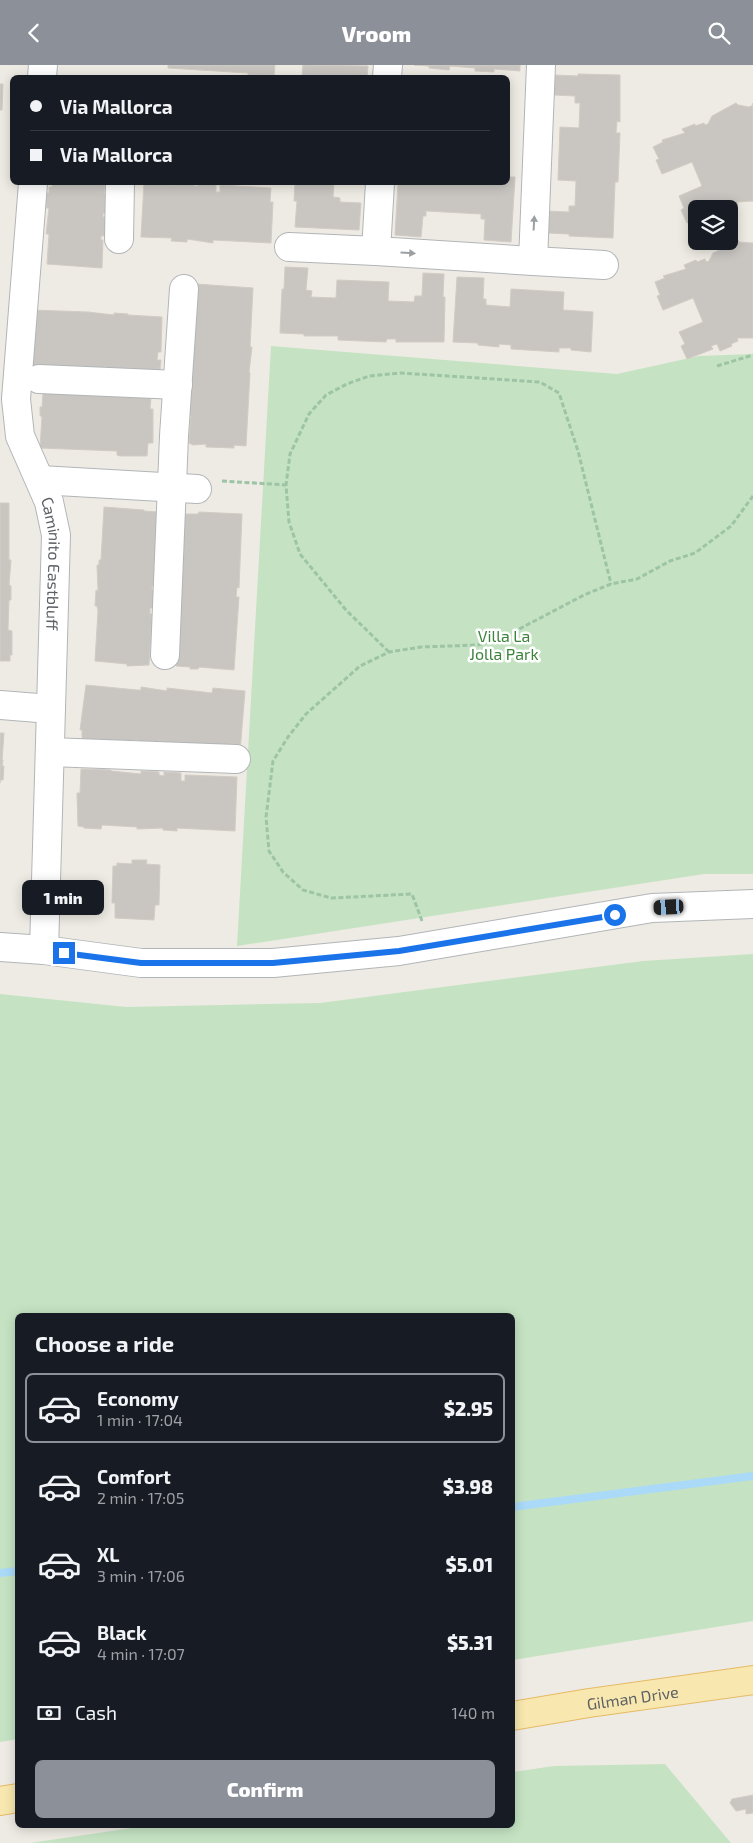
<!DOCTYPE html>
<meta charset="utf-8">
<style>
body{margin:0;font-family:"Exo 2",sans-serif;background:#20242c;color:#f1f3f6;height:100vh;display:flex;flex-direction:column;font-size:19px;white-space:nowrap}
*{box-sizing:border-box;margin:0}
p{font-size:16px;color:#9ea1a6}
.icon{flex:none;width:28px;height:28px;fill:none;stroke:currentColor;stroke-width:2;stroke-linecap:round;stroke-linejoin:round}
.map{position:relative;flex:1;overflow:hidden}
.side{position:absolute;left:15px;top:1248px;width:500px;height:515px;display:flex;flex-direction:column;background:#171b24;border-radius:8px;box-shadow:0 2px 12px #0003}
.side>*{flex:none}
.banner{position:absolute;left:10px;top:10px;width:500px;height:110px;border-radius:8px;box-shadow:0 2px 12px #0003;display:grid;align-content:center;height:110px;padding:0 20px;background:#171b24}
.tools{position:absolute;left:688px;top:135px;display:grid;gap:10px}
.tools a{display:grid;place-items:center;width:50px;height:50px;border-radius:8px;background:#171b24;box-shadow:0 2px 12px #0003;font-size:25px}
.end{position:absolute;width:22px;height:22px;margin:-11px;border:6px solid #1a73e8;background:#fff;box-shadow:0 0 0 2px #fff}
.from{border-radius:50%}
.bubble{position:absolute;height:35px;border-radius:8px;background:#171b24;box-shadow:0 2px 12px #0003;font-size:16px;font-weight:800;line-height:35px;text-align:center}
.car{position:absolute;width:15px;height:30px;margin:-15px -8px;border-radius:6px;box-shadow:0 0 4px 1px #0007;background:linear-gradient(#222 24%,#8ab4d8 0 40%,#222 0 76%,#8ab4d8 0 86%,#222 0)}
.banner b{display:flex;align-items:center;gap:18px;height:48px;font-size:19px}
.banner b+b{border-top:1px solid #363941}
.banner i{width:12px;height:12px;background:#f1f3f6}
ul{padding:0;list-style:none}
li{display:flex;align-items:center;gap:15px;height:70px;margin:0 10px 8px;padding:0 10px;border:2px solid transparent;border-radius:8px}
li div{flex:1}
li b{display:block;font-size:19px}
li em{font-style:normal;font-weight:800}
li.current{border-color:#8c9099}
li>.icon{width:45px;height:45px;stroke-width:1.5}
h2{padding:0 20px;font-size:22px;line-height:60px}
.pay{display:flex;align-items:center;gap:12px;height:55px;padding:0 20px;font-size:19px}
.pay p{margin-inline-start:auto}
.action{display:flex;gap:10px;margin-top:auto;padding:10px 20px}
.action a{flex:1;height:58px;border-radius:8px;background:#8c9099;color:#fff;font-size:20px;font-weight:800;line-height:58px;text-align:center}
header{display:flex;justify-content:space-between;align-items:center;height:65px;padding:0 20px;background:#8c9099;color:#fff;font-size:22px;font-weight:800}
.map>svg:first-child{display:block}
.green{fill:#c5e3c3}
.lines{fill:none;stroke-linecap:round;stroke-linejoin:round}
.stream{stroke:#aadaf8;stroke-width:8}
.building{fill:#c9c6c2;stroke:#d2ccc3}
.minor-casing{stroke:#b2b5b8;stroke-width:30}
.major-casing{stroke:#e6ba65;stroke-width:30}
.path{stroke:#9cc4a5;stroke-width:3;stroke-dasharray:5 2.5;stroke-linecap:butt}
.minor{stroke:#fff;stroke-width:28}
.major{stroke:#f8e8af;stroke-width:28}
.oneway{fill:#9da0a2}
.route{stroke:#1a73e8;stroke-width:6}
.labels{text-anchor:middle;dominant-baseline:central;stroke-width:5;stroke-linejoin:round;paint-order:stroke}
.street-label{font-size:16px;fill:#5c6064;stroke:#fff}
.park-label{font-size:16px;fill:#3d833c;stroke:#fff}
</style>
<header><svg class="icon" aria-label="back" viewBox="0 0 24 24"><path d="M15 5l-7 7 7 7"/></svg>Vroom<svg class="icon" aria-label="search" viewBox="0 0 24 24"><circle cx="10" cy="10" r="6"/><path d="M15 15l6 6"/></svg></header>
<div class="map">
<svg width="753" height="1778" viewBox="0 0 753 1778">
<rect width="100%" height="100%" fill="#eeebe4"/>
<path class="green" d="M271 281 617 309 699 291 753 289V809H704L237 881Z
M753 889V1556L513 1595 512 1250H18V1674L0 1677V929L126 942 320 938 643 896Z
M665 1699 731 1778H30L152 1760H512L513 1707 554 1701Z"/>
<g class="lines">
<path class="stream" d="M512 1442 753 1411
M0 1508 18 1506"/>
</g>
<path class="building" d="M168 0H275L274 10H268V12L248 11V8L168 3Z
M303 0 368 1 367 12H302Z
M414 0H520V6L494 4V7L475 6V3L450 1 449 5 429 3V1Z
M578 9 620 10V57L617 56 616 68H620L618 117H615L613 173 569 171V169L547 168V146L569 147V141H575L576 116 558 115 560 62 579 63 580 38H575V31L554 30 555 10 578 11Z
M0 19H3L2 45H0Z
M736 38 738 40 749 42 753 40V38V136L737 137 738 139 730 143 731 145 729 146V144L716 143 696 144V154L687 158 681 145 684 143 679 131 702 121 692 97 662 109 656 95 659 94 653 82 663 77 662 75 685 68 682 64 695 59V61L704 58 705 60 708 59 712 51Z
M508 112H515L511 177 484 175 485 154H481V149L426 146V151H423L421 172 395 170 398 118H508Z
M52 118H105L104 129H107L106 149 103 148V152H106L105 171H101V175H103L102 203 47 199 49 169H46L49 143H46L47 128H49V122H52Z
M144 118H170V120H175L176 118H194V121H198V118L216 119V127H220V120L271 123 270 137H273L271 178 213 175V178L187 174V177L171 176 172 173 141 172Z
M295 118H334L333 132 340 133V137L361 138 359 165 295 162 297 136H294Z
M738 175 739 177 753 178V273H737L738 276 731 279 732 281 720 286 717 279 711 281 713 284 687 294 681 281 685 279 679 267 703 257 693 233 663 245 657 231 660 230 655 217 665 213 663 211 686 204 684 200 696 195 697 197 705 194 706 197 709 196 713 188 727 182 726 180Z
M285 202 308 203 306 225 312 226 311 232 336 233 337 215 389 217 388 236 414 237 415 231H422L423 208 444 209 443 232H445L444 277H396V274H387L386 277 338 275V271H304V269L280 268 282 224H284Z
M457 212 484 213 483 234H486V240L510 242 511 224 564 227 563 245 593 247 591 287 571 285V283H559V287L511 284V280L499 279V282L478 280V278L453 277Z
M196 219 253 223 250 282H252L249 307 250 308 246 381 234 380V383L206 382V379L193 380 189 378 191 350H189Z
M32 245 88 247 114 250V248L128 249V250L162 252 161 287H158L157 295H161L160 305 156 304V309L108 306V302H104V306L86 305V302H80V305L28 302Z
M43 328 151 333 150 344H153V378H148L147 391H120L117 390V386L40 383 42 351H40V342H42Z
M0 438H9V495H11L9 520 11 521V535H9L8 565 12 566V590H10V596H0Z
M104 442 144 445V446L158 447 156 522 152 521V525H155L154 543H150V549H152L149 600 127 601V599L95 596 98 546 97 541H95L96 525 98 526 97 500H99V495H101Z
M199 447 242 449 239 523 237 522 236 532H239L234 605 199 602 198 604H190V602L176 601 184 449H198Z
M86 620 137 625H141V622L167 626V623L212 628 213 623 245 626 240 687 183 682V677H179L178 683 161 682 162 676H158L157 682 139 680V675H133V682L82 677V665H80Z
M0 668H4L2 695H3L2 701H4L3 715H0V718Z
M81 704 111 705V706L141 709V706L159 707V710L164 711V707L181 708V716H185V710L237 712 235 766 177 763V766L163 765V763L137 764V762L102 760 101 764 84 763V762L78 761 77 728H80Z
M132 795H147L146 799 160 800 159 840H155L154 855 115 853V838H112L113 801H117V798L132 799Z
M753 1730V1748L746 1749V1744L736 1746 730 1738 732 1734Z"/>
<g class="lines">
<defs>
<g id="minor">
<path d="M42 12 43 0"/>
<path d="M387 12 388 0"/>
<path id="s1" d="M33 118 16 334 20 371 49 437 56 470 44 885"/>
<path d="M380 118 376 186 533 196 541 0"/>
<path d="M119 174 120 118"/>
<path d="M289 182 376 186"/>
<path d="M533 196 604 200"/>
<path d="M39 314 178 320"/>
<path d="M40 415 197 424"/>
<path d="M165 590 174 371 184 224"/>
<path d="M0 640 51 644"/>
<path d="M50 687 236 694"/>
<path d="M0 882 44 885 141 898H273L399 886 652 843 753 839"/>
</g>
<g id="major">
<path id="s2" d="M512 1651 589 1638 753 1615"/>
<path d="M0 1736 18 1733"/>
</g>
</defs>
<use href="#minor" class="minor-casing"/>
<use href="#major" class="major-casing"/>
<path class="path" d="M717 301 753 290
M222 416 286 420
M389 587 346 545 300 489 289 457 286 420 290 389 309 349 326 330 347 319 369 311 401 308 540 317 559 328 578 386 611 519
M422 856 412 829 331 833 303 825 283 807 269 786 266 752 273 696 288 672 306 649 360 601 389 587 421 582 478 580 504 572 584 530 611 519 637 514 670 496 695 488 731 461 753 431"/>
<use href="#minor" class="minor"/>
<use href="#major" class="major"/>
</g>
<defs><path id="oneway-solid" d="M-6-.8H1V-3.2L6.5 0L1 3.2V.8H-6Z" transform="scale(1.25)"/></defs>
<g class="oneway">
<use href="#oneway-solid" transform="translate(534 158) rotate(-87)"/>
<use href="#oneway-solid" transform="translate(408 188) rotate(4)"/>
</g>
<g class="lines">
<path class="route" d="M64 888 141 898H273L399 886 615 850"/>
</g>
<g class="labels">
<g class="street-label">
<text stroke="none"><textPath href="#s1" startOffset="388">Caminito Eastbluff</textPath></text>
<text stroke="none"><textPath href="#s2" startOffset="122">Gilman Drive</textPath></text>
</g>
<g class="park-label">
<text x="504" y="570">Villa La<tspan x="504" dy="18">Jolla Park</tspan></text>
</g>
</g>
</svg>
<div class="tools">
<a><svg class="icon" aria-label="layers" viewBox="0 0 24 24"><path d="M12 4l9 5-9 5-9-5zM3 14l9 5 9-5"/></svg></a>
</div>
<i class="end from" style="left:615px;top:850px"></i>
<i class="end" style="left:64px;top:888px"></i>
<div class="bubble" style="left:22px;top:815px;width:82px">1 min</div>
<i class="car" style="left:669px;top:842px;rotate:267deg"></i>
<div class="banner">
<b><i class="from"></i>Via Mallorca</b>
<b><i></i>Via Mallorca</b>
</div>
<section class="side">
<h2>Choose a ride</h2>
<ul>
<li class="current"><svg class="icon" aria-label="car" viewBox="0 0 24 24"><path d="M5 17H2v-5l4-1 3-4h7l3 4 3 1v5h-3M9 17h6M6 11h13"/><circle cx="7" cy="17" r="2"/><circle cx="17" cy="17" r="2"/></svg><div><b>Economy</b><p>1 min · 17:04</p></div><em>$2.95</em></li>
<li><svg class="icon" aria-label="car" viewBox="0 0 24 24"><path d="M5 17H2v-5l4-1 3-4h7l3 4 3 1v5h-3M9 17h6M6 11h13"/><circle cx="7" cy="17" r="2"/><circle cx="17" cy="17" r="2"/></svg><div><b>Comfort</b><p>2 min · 17:05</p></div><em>$3.98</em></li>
<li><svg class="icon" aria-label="car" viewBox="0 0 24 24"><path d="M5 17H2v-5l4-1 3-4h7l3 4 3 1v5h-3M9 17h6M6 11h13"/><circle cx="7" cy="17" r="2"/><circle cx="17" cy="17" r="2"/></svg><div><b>XL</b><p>3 min · 17:06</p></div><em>$5.01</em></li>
<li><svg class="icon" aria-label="car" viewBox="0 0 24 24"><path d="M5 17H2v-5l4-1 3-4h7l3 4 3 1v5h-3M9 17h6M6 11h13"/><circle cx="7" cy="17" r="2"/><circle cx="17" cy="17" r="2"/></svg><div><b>Black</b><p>4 min · 17:07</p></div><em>$5.31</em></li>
</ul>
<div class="pay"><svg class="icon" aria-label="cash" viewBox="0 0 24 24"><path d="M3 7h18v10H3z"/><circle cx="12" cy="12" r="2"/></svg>Cash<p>140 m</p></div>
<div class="action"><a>Confirm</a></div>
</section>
</div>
